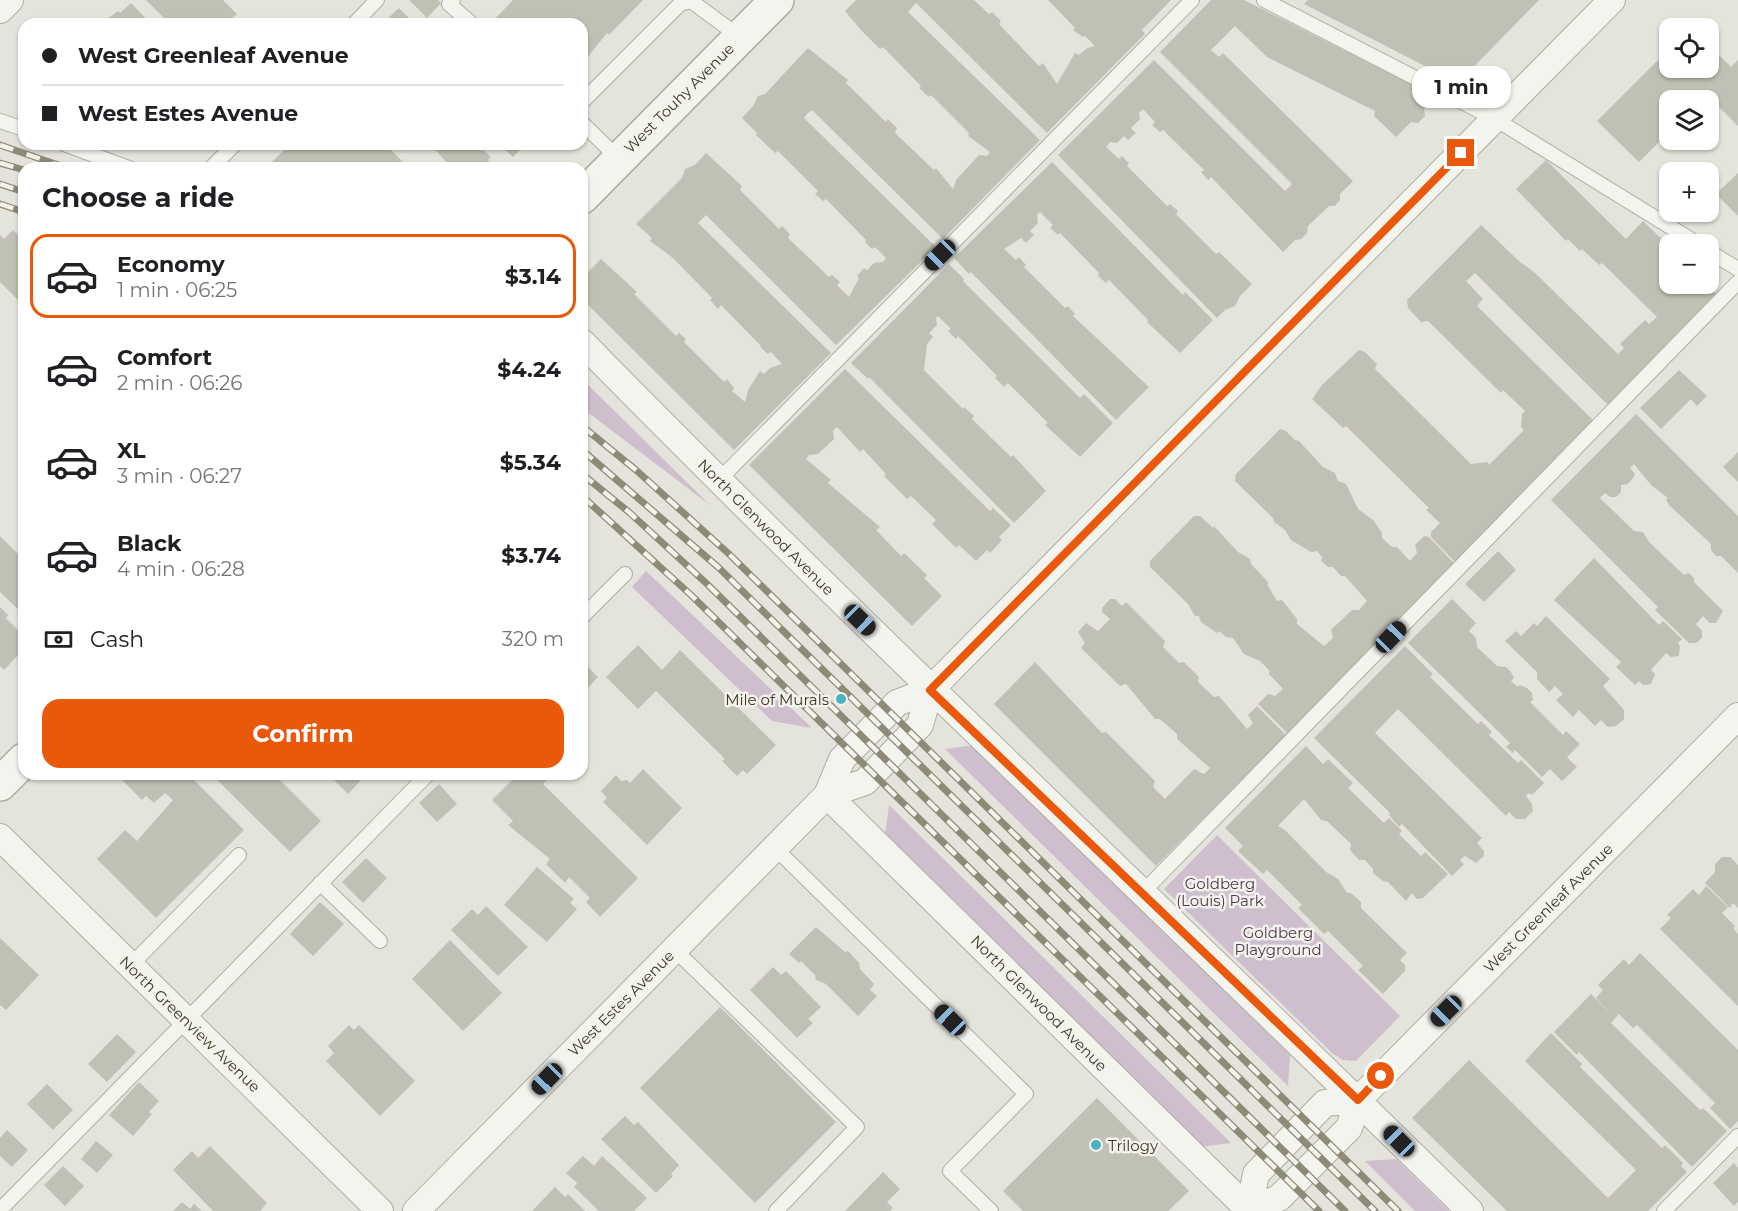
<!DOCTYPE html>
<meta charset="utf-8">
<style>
body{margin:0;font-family:Montserrat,sans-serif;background:#f6f6f6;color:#202124;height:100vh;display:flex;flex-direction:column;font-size:22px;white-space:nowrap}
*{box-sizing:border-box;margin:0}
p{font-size:20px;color:#757577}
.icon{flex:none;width:33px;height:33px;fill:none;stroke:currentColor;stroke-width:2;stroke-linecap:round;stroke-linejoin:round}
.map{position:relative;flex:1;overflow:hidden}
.sheet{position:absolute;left:18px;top:162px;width:570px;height:618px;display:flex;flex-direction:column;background:#fff;border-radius:18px;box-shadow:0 2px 4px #0004}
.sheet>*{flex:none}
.guide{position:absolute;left:18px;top:18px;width:570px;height:132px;border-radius:18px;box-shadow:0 2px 4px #0004;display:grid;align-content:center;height:132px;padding:0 24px;background:#fff}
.buttons{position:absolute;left:1659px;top:18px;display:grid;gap:12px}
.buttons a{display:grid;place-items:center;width:60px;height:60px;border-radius:12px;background:#fff;box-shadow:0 2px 4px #0004;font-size:30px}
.end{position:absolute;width:27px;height:27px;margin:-14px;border:8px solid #ea580c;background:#fff;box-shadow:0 0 0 3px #fff}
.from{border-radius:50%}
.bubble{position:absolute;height:42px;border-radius:18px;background:#fff;box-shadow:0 2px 4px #0004;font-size:20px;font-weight:700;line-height:42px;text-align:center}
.car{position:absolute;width:18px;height:36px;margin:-18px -9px;border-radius:8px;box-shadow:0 0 4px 2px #0007;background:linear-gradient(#222 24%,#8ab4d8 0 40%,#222 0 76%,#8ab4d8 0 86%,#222 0)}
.guide b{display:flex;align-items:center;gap:21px;height:57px;font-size:22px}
.guide b+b{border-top:2px solid #e0e0e0}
.guide i{width:15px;height:15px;background:#202124}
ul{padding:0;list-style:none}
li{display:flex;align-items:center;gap:18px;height:84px;margin:0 12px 9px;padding:0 12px;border:3px solid transparent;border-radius:18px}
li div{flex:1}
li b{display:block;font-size:22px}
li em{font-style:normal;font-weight:700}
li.current{border-color:#ea580c}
li>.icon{width:54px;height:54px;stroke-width:1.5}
h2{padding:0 24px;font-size:27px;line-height:72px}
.pay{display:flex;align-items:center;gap:15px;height:66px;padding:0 24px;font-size:22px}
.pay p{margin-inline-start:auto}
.cta{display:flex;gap:12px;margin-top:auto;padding:12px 24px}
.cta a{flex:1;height:69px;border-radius:18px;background:#ea580c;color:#fff;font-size:24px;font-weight:700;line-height:69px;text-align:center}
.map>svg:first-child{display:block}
.green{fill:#cebece}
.building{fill:#c1c0b4}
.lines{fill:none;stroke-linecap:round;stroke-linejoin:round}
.service-casing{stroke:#aeada2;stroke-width:16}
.minor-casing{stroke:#aeada2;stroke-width:28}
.tertiary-casing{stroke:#aeada2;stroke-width:36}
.service{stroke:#f4f4ef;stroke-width:14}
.minor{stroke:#f4f4ef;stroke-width:26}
.tertiary{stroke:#f4f4ef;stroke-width:33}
.rail-casing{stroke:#8d8b77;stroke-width:7}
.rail{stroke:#f3f2eb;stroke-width:4.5;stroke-dasharray:14;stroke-linecap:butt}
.route{stroke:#ea580c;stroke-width:8}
.poi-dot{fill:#49b2c2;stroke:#f3f2eb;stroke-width:2}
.labels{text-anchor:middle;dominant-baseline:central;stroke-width:5;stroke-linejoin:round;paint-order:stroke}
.street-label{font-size:15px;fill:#3a3927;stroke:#f3f2eb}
.poi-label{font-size:15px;fill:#3a3927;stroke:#f3f2eb;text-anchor:end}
.park-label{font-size:15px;fill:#553652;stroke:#f3f2eb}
</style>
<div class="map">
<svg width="1738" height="1211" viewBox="0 0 1738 1211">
<rect width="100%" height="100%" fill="#e5e4dc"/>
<path class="green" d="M582 379 710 505 582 408Z
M646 571 812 728 772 721 632 587Z
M975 745 1290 1055 1288 1086 945 749Z
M889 805 1231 1143 1199 1147 885 836Z
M1217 835 1400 1016 1356 1061 1343 1060 1332 1053 1164 889Z
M1396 1159 1449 1211H1415L1365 1161Z"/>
<path class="building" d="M146 0H223L237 14 225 24H170Z
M409 0H438L441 3 427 18Z
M513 0H643L609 35 607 33 587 58 586 56 582 60V24H490Z
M856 0H974L989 14 992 12 1001 21 999 24 1039 66 1043 63 1057 84 1075 53 1079 55 1087 48 1095 46 1085 36 1083 37 1073 30 1075 28 1048 0H1171L1142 30 1145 34 1047 133 916 3 908 12 1040 140 943 239 812 110 807 114 804 118 936 247 836 345 706 215 698 223 831 353 734 450 582 299V278L601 259 637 292 634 294 676 336 679 333 686 339 684 342 724 382 727 379 734 388 732 391 745 402 748 390 760 371 764 374 770 368 782 364 771 352 768 354 760 347 761 346 721 305 718 309 710 300 712 298 673 258 650 241 652 238 636 224 682 178 685 169 695 165 706 153 742 186 740 190 779 229 782 226 790 234 788 238 829 277 832 275 840 282 837 285 849 297 859 278 857 276 864 268 867 270 874 263 883 262 886 258 875 247 872 249 865 242 866 240 826 199 823 201 815 194 818 191 778 151 775 153 756 135 757 133 742 118 753 106 758 96 765 94 808 48 848 80 846 83 886 122 888 119 897 128 895 133 934 170 936 168 953 189 956 180 979 155 987 156 990 152 968 136 969 133 931 95 929 97 919 88 921 86 883 47 880 49 860 29 845 11Z
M1211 0H1244L1427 92 1434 98 1424 109 1425 116 1418 123 1411 122 1396 137 1374 116 1375 111 1267 57 1235 26 1211 50 1219 57 1223 53 1353 181 1340 194V200L1335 206H1329L1308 226 1307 233 1301 239 1295 240 1283 252 1211 177 1208 180 1201 172 1204 170 1163 130 1160 132 1152 125 1155 122 1143 109 1139 113 1140 119 1131 128 1136 133 1128 140 1124 136 1117 143 1110 142 1106 147 1119 159 1122 156 1129 163 1127 166 1167 206 1170 204 1178 211 1176 214 1216 254 1219 252 1252 284 1240 296 1235 306 1225 310 1217 318 1058 155 1154 60 1285 191 1292 184 1160 52Z
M1308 0H1539L1458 83 1304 4Z
M131 3 151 24H100L118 11 120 13Z
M399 8 415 24H382Z
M1708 44 1731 67 1738 60V126L1706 94 1700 100H1670V131L1639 162 1597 121 1670 48V68H1708Z
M290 144H385L409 168H266Z
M430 144H477L491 157 488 160 494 166 452 168Z
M499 144H526L513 157Z
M1546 160 1626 239 1643 221 1670 247V284H1706L1720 298 1611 408 1475 273 1466 281 1483 299 1477 306 1595 422 1456 563 1431 537V532L1440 523 1426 510 1429 508 1346 426 1343 428 1312 399 1322 385 1359 350 1365 352 1377 364 1375 369 1471 464 1487 462 1489 465 1524 430 1521 427 1522 414 1525 411 1503 390 1501 393 1428 321 1421 322 1408 308 1407 300 1481 225 1520 262 1534 272 1618 354 1624 348 1620 344 1645 320 1649 324 1657 317 1602 263 1599 265 1582 249 1580 251 1568 239 1566 241 1516 189Z
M1052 162 1183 295 1185 292 1213 320 1180 353 1147 322 1148 320 1109 280 1106 283 1098 276 1099 273 1060 233 1058 235 1050 228 1053 225 1040 212 1037 215 1038 223 1030 231 1034 235 1026 243 1021 238 1004 249 1016 260 1019 257 1026 265 1024 267 1065 308 1068 306 1075 314 1073 316 1149 387 1116 420 971 272 969 274 954 258Z
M1738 173V216L1716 194Z
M13 230 24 241 23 305 0 282V235L4 239Z
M949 264 964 279 963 281 1080 398 1084 394 1113 423 1080 457 1045 425 1048 423 1008 383 1004 387 995 378 997 376 958 336 956 339 948 331 951 329 938 316 936 318 937 325 929 333 933 337 927 344 924 370 963 409 964 407 974 416 972 419 1011 457 1013 455 1046 491 1014 523 869 377 868 379 851 363Z
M845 369 990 511 993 508 1011 525 999 537 1002 540 990 553 987 550 976 561 959 545 956 548 932 524 936 520 911 496 907 499 884 476 886 474 863 449 860 452 837 427 833 431 834 439 818 454 809 455 806 459 831 480 828 483 880 527 876 530 901 556 904 553 927 575 924 578 942 596 912 626 749 465Z
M1679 370 1707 396 1697 406 1691 399 1661 429 1640 408Z
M1636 414 1738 516V573L1721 556H1716L1711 550V544L1669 505 1666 500 1668 498 1651 485 1634 464 1630 468 1635 474 1633 478 1628 484 1621 485V492L1616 497H1610L1605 493 1600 498 1634 531 1643 532 1649 542 1684 575 1689 573 1694 578V582L1723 611 1716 623H1710L1703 616 1696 624 1702 631V638L1696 643H1689L1655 610 1658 607 1551 500Z
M1280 429 1286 431 1296 441 1298 440 1323 467 1335 473 1338 481 1346 484 1358 509 1374 521 1382 533V538L1392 547H1397L1410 561 1417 553 1415 545 1424 536 1429 537 1456 565 1288 734 1258 704 1268 694 1275 696 1283 689 1269 674V670L1260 661 1244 654 1233 638 1226 637 1219 631 1217 633 1201 622 1199 616H1195L1188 604 1150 567V561L1194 516H1200L1213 528 1214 526 1238 552 1250 559 1251 564 1269 583 1267 584 1277 601 1282 600 1297 619V624L1324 646 1333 638 1331 630 1352 610H1359L1367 601 1345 576H1341L1333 567H1328L1321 561 1322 557 1317 551 1311 552 1291 540 1285 530 1274 522 1273 518 1235 481 1236 474Z
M1738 452V482L1723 467Z
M0 536 24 560V615L0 592Z
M1498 551 1516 570 1484 602 1465 584Z
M1594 558 1659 625 1663 621 1682 639 1678 643 1680 646 1679 656 1671 657 1666 653 1651 670 1655 674 1651 684 1643 685 1639 681 1635 685 1616 667 1621 662 1554 600Z
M1110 599H1115L1122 606 1126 602 1165 641 1163 647 1179 663 1184 662 1199 677 1198 682 1214 697 1219 696 1247 729 1253 723 1248 715 1257 706 1286 735 1156 866 994 704 1035 662 1102 733 1106 732 1155 781 1153 787 1165 799 1194 769 1204 774 1210 768 1177 739V734L1160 719H1155L1126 684 1120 686 1081 648 1085 643 1078 632 1086 623 1098 631 1110 619 1102 612V608Z
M1452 599 1476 623 1469 631 1476 638 1477 647 1497 666 1506 667 1511 672 1514 678 1511 681 1518 687 1520 685 1527 688 1532 693 1533 700 1530 702 1563 735 1566 731 1580 744 1567 757 1577 767 1562 781 1550 769 1542 777 1515 750 1513 753 1506 747 1510 743 1408 643Z
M0 607 8 615 6 618 22 634 19 637 24 641V649L4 670 0 666Z
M1546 616 1610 679 1603 686 1624 710V719L1616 726 1608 727 1601 720 1595 726 1579 710 1573 717 1556 700 1563 694 1555 686 1549 692 1537 679V672L1505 641 1516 631 1521 636 1534 623 1537 626Z
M638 645 662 670 680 650 776 745 747 774 743 770 737 776 722 761 725 759 656 691 638 709 606 677Z
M1405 646 1433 674 1430 677 1478 724 1481 721 1492 732 1489 735 1518 763 1521 760 1544 783 1532 795 1529 793 1526 796 1532 804 1533 811 1525 819H1516L1509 812 1506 816 1398 709 1375 733 1482 838 1477 843 1484 851V856L1476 863 1465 856 1460 860 1464 864 1452 876 1402 824 1399 827 1389 815 1390 813 1314 738Z
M582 661 598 677 585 691 582 688Z
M1306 746 1323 764 1328 759 1353 783 1348 788 1384 823 1389 818 1402 831 1399 834 1421 856 1425 852 1448 874 1423 898 1417 899 1412 893 1406 901 1388 882 1383 881 1373 873V869L1365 860H1359L1350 850 1351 844 1327 821 1321 820 1304 799 1278 826 1285 830 1326 872 1338 879 1347 893H1351L1361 902V908L1407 953 1400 960 1405 965V971L1383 994 1358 970 1363 966 1328 931 1324 934 1298 908 1302 905 1267 870 1263 874 1238 851 1243 846 1225 828Z
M643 769 682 808 647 845 603 802 607 798 601 791 616 775 621 781 627 780 630 783Z
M122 774H188L244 830 156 918 97 859 125 830 137 841 173 800 165 793 154 803 146 796 142 800 119 777Z
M211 774H274L321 821 290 852Z
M328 774H367L348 794Z
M518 774H553L543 784 638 878 600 917 586 902 590 898 569 877 565 883 546 864 550 859 508 825 513 821 492 800Z
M439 784 457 804 437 822 419 803Z
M1722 857H1730L1738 865V908L1733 903 1730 908 1705 883 1715 872V864Z
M366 858 387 878 363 903 342 882Z
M537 867 574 899 570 903 577 909 547 942 504 905Z
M1706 886 1728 907 1722 913 1735 926 1733 928 1738 934V1006L1660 929 1671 918 1667 915 1693 889 1699 895Z
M320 902 344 924 313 956 290 934Z
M486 906 528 947 498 976 451 930 472 909 478 915Z
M816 927 845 952 848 951 859 963 860 969 874 984 870 990 877 996 858 1016 826 984 816 980 815 975 801 961 799 963 789 954Z
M0 938 39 975 6 1010 0 1005Z
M450 940 502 993 463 1031 412 979Z
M1640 953 1738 1050V1121L1730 1129 1710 1108 1715 1103 1637 1025 1633 1028 1619 1014 1611 1023 1700 1110 1703 1108 1727 1131 1692 1167 1579 1052 1577 1055 1554 1032 1591 994 1614 1017 1596 998 1603 990 1598 985 1624 959 1629 965Z
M773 967 781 975 786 971 821 1007 808 1019 813 1023 797 1038 750 990Z
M720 1007 836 1122 755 1203 640 1088Z
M349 1025 354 1030 359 1025 415 1081 380 1116 326 1061 334 1053 328 1046Z
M1551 1033 1582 1064 1580 1067 1662 1148 1665 1145 1683 1163 1681 1166 1687 1172 1648 1211H1507L1412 1118 1469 1060 1608 1198 1636 1170 1525 1061Z
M117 1034 136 1052 107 1082 88 1064Z
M139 1082 159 1101 149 1112 152 1114 133 1136 109 1115Z
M47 1084 73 1110 53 1130 27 1104Z
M1097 1098 1189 1191 1168 1211H1023L1003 1191Z
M625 1116 634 1125 638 1122 679 1165 671 1174 673 1176 656 1193 601 1139Z
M7 1130 28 1150 12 1167 0 1156V1138Z
M96 1141 113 1155 97 1173 81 1159Z
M210 1146 267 1203 260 1211H213L173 1170 192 1151 198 1158Z
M583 1156 594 1166 602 1156 647 1198 634 1211H599L574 1187 577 1183 566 1173Z
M1734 1163 1738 1168V1202L1734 1206 1713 1183Z
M63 1166 84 1186 65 1206 44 1185Z
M883 1172 900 1189 887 1202 893 1208 890 1211H845Z
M555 1187 565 1197 568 1194 585 1211H532Z
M182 1202 190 1209 194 1204 202 1211H173Z"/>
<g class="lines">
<defs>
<path id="service" d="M453 0 449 4 472 24
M1264 0 1495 119 1698 244
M354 24 377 0
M582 102 680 4 691 1 740 37
M0 121 24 129
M582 123 619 159
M64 144 129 168
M211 168 235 144
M1708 251 1738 269
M718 481 1192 0
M582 617 625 574
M775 848 1026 1094 950 1171 991 1211
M320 883 380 941
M1142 893 1738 282
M674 949 857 1127 776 1211
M130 966 239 855
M0 1210 428 774
M1664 1211 1738 1136"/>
<path id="minor" d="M0 10 10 0
M582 342C872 638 1175 920 1470 1211
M827 795 1250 1211
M827 795 865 782 920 725 930 690
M0 837 380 1211
M1249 1210 1256 1174 1261 1169 1325 1103 1358 1100
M416 1211 827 795 842 759 897 703 930 690 1612 0
M1247 1211 1279 1198 1349 1128 1358 1100 1738 716"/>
<path id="tertiary" d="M582 197 777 0
M0 784 24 760"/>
</defs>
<use href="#service" class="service-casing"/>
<use href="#minor" class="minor-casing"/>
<use href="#tertiary" class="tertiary-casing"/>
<use href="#service" class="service"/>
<use href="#minor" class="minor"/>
<use href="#tertiary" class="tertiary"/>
<defs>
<path id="rail" d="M0 145 67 168
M0 163 24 170
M0 184 24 192
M0 204 24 212
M582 426 636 470 729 554 1398 1211
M582 450 718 567 1375 1211
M582 474 630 513 706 583 1345 1211
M582 496 691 595 1319 1211"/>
</defs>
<use href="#rail" class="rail-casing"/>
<use href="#rail" class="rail"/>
</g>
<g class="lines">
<path class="route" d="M1381 1076 1358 1100 930 690 1461 153"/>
</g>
<g class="poi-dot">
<circle cx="841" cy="699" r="6"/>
<circle cx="1096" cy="1145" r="6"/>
</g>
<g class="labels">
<g class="street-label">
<text transform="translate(679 98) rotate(-45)">West Touhy Avenue</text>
<text transform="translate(766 527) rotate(45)">North Glenwood Avenue</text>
<text transform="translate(1548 908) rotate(-45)">West Greenleaf Avenue</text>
<text transform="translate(621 1003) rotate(-45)">West Estes Avenue</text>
<text transform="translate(1039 1003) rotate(45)">North Glenwood Avenue</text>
<text transform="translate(190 1024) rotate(44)">North Greenview Avenue</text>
</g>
<g class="poi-label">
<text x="829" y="699">Mile of Murals</text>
<text x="1108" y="1145" text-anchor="start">Trilogy</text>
</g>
<g class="park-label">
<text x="1220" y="883">Goldberg<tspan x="1220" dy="17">(Louis) Park</tspan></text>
<text x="1278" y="932">Goldberg<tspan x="1278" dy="17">Playground</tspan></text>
</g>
</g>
</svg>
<div class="buttons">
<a><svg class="icon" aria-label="locate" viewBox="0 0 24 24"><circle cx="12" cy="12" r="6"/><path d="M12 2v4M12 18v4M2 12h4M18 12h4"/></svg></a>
<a><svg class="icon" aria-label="layers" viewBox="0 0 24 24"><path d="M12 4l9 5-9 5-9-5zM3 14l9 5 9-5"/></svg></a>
<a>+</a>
<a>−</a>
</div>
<i class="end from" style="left:1381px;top:1076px"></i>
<i class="end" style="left:1461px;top:153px"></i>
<div class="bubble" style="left:1412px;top:66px;width:99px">1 min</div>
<i class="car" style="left:940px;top:255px;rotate:225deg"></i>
<i class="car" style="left:860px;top:620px;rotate:134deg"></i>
<i class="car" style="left:1391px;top:637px;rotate:44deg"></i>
<i class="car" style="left:1446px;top:1011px;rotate:225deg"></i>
<i class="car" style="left:950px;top:1020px;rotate:314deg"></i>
<i class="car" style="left:547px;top:1079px;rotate:224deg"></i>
<i class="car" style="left:1399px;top:1141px;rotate:315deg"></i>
<div class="guide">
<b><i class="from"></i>West Greenleaf Avenue</b>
<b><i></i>West Estes Avenue</b>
</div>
<section class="sheet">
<h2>Choose a ride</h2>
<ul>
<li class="current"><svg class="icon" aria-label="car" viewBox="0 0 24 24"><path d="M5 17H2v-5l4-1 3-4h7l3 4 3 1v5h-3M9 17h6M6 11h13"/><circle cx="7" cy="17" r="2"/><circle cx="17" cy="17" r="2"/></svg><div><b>Economy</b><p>1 min · 06:25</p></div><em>$3.14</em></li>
<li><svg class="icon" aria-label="car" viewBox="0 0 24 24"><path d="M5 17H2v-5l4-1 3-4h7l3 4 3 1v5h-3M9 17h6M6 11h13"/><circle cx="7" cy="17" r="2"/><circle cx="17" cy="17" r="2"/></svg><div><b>Comfort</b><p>2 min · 06:26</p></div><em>$4.24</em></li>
<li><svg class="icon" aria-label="car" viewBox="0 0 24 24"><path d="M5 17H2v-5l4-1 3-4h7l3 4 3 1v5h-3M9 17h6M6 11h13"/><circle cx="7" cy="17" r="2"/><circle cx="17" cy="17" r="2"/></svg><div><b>XL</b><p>3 min · 06:27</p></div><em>$5.34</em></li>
<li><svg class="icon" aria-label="car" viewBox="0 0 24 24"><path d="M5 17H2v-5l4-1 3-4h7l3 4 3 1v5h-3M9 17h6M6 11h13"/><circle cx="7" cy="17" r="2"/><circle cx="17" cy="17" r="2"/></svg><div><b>Black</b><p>4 min · 06:28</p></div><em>$3.74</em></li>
</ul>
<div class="pay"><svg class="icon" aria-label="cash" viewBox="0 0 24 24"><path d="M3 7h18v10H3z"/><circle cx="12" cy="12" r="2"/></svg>Cash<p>320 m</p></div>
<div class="cta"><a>Confirm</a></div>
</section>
</div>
